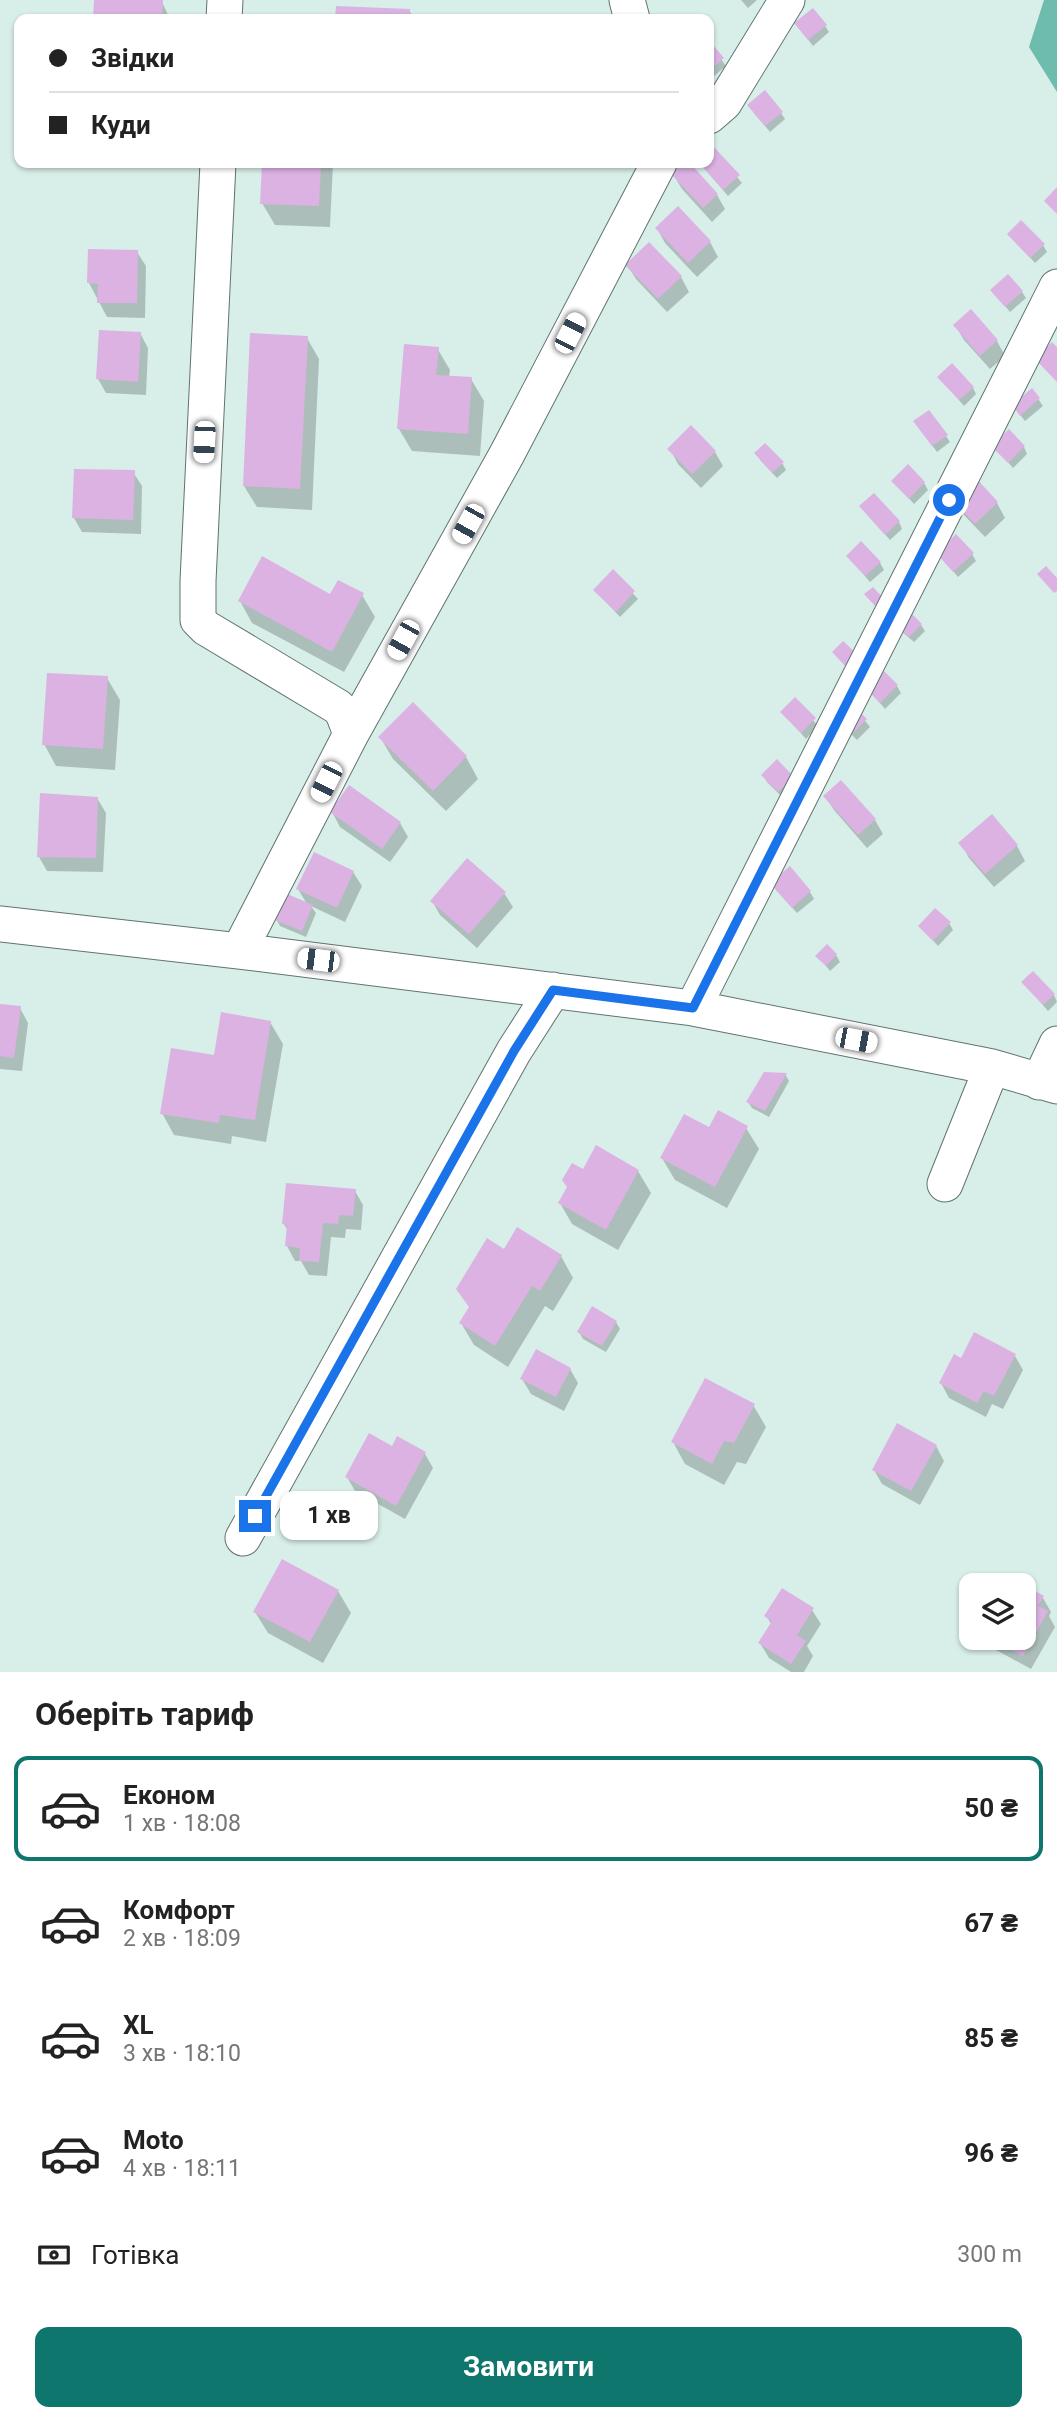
<!DOCTYPE html>
<html lang="uk">
<meta charset="utf-8">
<style>
body{margin:0;font-family:Roboto,sans-serif;background:#f2f2f2;color:#222;height:100vh;display:flex;flex-direction:column;font-size:26px;white-space:nowrap}
*{box-sizing:border-box;margin:0}
p{font-size:23px;color:#767676}
.icon{flex:none;width:38px;height:38px;fill:none;stroke:currentColor;stroke-width:2;stroke-linecap:round;stroke-linejoin:round}
.map{position:relative;height:1672px;overflow:hidden}
.side{display:flex;flex-direction:column;background:#fff;flex:1}
.side>*{flex:none}
.top-card{position:absolute;left:14px;top:14px;width:700px;height:154px;border-radius:14px;box-shadow:0 2px 5px #0004;display:grid;align-content:center;height:154px;padding:0 35px;background:#fff}
.controls{position:absolute;left:959px;top:1573px;display:grid;gap:14px}
.controls a{display:grid;place-items:center;width:77px;height:77px;border-radius:14px;background:#fff;box-shadow:0 2px 5px #0004;font-size:35px}
.end{position:absolute;width:32px;height:32px;margin:-16px;border:9px solid #1a73e8;background:#fff;box-shadow:0 0 0 4px #fff}
.from{border-radius:50%}
.bubble{position:absolute;height:49px;border-radius:14px;background:#fff;box-shadow:0 2px 5px #0004;font-size:23px;font-weight:700;line-height:49px;text-align:center}
.car{position:absolute;width:21px;height:42px;margin:-21px -10px;border-radius:9px;box-shadow:0 0 5px 2px #0007;background:linear-gradient(#fff 24%,#345 0 40%,#fff 0 76%,#345 0 86%,#fff 0)}
.top-card b{display:flex;align-items:center;gap:24px;height:66px;font-size:26px}
.top-card b+b{border-top:2px solid #e0e0e0}
.top-card i{width:18px;height:18px;background:#222}
ul{padding:0;list-style:none}
li{display:flex;align-items:center;gap:21px;height:105px;margin:0 14px 10px;padding:0 21px;border:4px solid transparent;border-radius:14px}
li div{flex:1}
li b{display:block;font-size:26px}
li em{font-style:normal;font-weight:700}
li.on{border-color:#0f766e}
li>.icon{width:63px;height:63px;stroke-width:1.5}
h2{padding:0 35px;font-size:32px;line-height:84px}
.pay{display:flex;align-items:center;gap:18px;height:77px;padding:0 35px;font-size:26px}
.pay p{margin-inline-start:auto}
.button{display:flex;gap:14px;margin-top:auto;padding:14px 35px}
.button a{flex:1;height:80px;border-radius:14px;background:#0f766e;color:#fff;font-size:28px;font-weight:700;line-height:80px;text-align:center}
.map>svg:first-child{display:block}
.forest{fill:#6dbcad}
.shadow{fill:#0003}
.building{fill:#dcb2e3}
.lines{fill:none;stroke-linecap:round;stroke-linejoin:round}
.minor-casing{stroke:#60736f;stroke-width:37}
.minor{stroke:#fff;stroke-width:35}
.route{stroke:#1a73e8;stroke-width:9}
</style>
<div class="map">
<svg width="1057" height="1672" viewBox="0 0 1057 1672">
<rect width="100%" height="100%" fill="#d8eee9"/>
<path class="forest" d="M1044 0H1057V92L1029 47Z"/>
<path class="shadow" d="M96 0H155L162 2 170 19H95Z
M741 0H757L748 8Z
M337 7 409 10 414 19H337Z
M796 24 825 26 829 32 813 46Z
M712 47 726 66 713 77 709 73V50Z
M753 112 781 113 785 119 770 132Z
M712 147 742 183 728 196 700 163H709V150Z
M264 163H333L330 227 275 225 262 203Z
M686 163 717 195 725 209 712 222 682 189 673 174Z
M678 209 710 242 718 257 697 277 665 243 657 228Z
M1009 234 1043 245 1047 252 1035 263Z
M137 252 146 266 145 318 107 317 89 283Z
M627 265 681 277 689 292 667 312 636 279Z
M993 291 1022 292 1026 298 1010 312Z
M955 325 997 341 1005 356 990 369 964 340Z
M140 333 148 348 146 395 106 393 98 379Z
M307 338 319 359 312 510 257 507 244 486Z
M437 348 450 370 449 377 471 379 484 401 480 456 412 451 399 429Z
M939 377 973 388 976 394 964 406Z
M1032 390 1043 406 1025 421 1018 412Z
M919 428 946 436 950 442 937 452Z
M994 446 1024 447 1027 454 1013 468Z
M670 449 715 452 723 466 701 488 678 464Z
M760 460 782 463 786 470 777 478Z
M133 472 142 486 141 534 82 532 74 518Z
M975 480 997 503 1005 518 985 537 963 514 955 499Z
M893 481 924 483 928 490 914 504Z
M862 507 899 522 902 529 890 540Z
M938 553 972 554 976 561 958 577Z
M848 556 880 563 884 570 870 582Z
M613 572 638 599 620 617 595 590Z
M362 595 375 617 344 672 252 623 240 601Z
M921 625 925 631 914 642 901 631Z
M107 678 120 700 115 770 56 766 44 744Z
M897 686 901 693 885 709 868 689Z
M795 699 818 726 806 739 782 712Z
M859 713 870 727 857 740 850 733Z
M380 737 466 757 478 779 446 811 393 759Z
M763 775 792 778 783 798 767 782Z
M825 796 875 820 883 834 867 848 834 810Z
M97 798 106 813 103 872 47 871 39 857Z
M332 812 400 823 408 837 390 862 340 827Z
M991 817 1017 846 1025 861 994 887 969 858 961 843Z
M353 872 362 886 345 922 311 906 316 913 306 937 280 926 276 919 307 904 298 889Z
M776 890 810 892 814 899 797 913Z
M504 893 513 907 477 948 440 915 432 901Z
M949 923 953 930 938 946 920 926Z
M836 955 840 962 830 971 818 956Z
M1024 983 1054 995 1057 1002 1048 1011Z
M0 1006 20 1008 28 1023 22 1071 0 1069Z
M270 1022 283 1044 266 1142 232 1136 231 1144 174 1135 162 1113 215 1057Z
M785 1074 789 1081 769 1117 752 1108 748 1102Z
M746 1128 759 1149 727 1208 675 1180 662 1158 709 1130Z
M584 1171H638L651 1193 618 1250 572 1224 560 1203Z
M355 1191 363 1205 361 1230 346 1229 345 1238 331 1237 327 1276 309 1275 301 1261H295L287 1246 288 1231 284 1224Z
M505 1251 561 1256 573 1278 553 1311 545 1306 508 1367 474 1345 461 1323Z
M616 1322 620 1329 606 1352 583 1339 579 1332Z
M1015 1356 1023 1370 1003 1409 992 1404 986 1417 949 1398 941 1383 961 1360Z
M570 1369 578 1383 564 1411 531 1394 522 1379Z
M753 1405 766 1427 746 1464 737 1462 724 1485 685 1464 673 1442Z
M936 1446 944 1461 920 1505 882 1484 874 1470Z
M393 1448 425 1454 433 1468 405 1519 355 1491 347 1477Z
M1024 1587 1043 1598 1051 1612 1049 1616 1055 1627 1031 1669 987 1645 983 1638H1024Z
M338 1591 351 1613 323 1663 268 1633 255 1612Z
M812 1610 821 1624 807 1646 813 1656 804 1672H791L769 1658 760 1643 772 1625 766 1616Z"/>
<path class="building" d="M94 0H163L162 18 93 19Z
M336 6 410 9 409 19H335Z
M813 8 827 25 808 40 794 23Z
M713 45 724 58 709 71V48Z
M765 90 783 112 765 126 747 105Z
M712 145 740 175 723 190 699 163H709V148Z
M262 163H321L319 206 260 204Z
M683 163H690L718 194 703 208 671 174Z
M1057 187V214L1044 201Z
M678 206 711 241 688 263 655 228Z
M1021 220 1045 244 1030 258 1007 234Z
M649 242 682 276 658 299 625 265Z
M88 249 138 250 137 303H97L98 284 87 283Z
M1008 274 1023 291 1005 307 990 290Z
M971 309 998 340 980 356 953 325Z
M99 330 141 332 138 382 96 379Z
M250 333 308 336 300 489 243 486Z
M1052 342 1057 347V382L1035 359Z
M404 344 439 347 436 375 472 377 468 434 397 429Z
M952 363 974 387 959 400 937 377Z
M1032 388 1040 398 1020 416 1012 405Z
M929 410 948 435 932 446 913 421Z
M691 425 716 451 692 474 667 449Z
M1009 429 1025 446 1008 463 991 446Z
M765 443 784 462 772 473 754 453Z
M908 464 925 482 909 499 891 481Z
M74 469 135 470 133 520 72 518Z
M975 477 998 502 975 524 952 499Z
M874 493 900 521 885 535 859 506Z
M956 534 974 553 953 572 936 553Z
M861 541 881 562 865 576 846 556Z
M262 556 330 594 338 580 364 593 332 652 238 601Z
M1046 566 1057 578V591L1054 593 1037 574Z
M613 569 635 591 616 612 593 590Z
M873 587 885 600 876 607 864 594Z
M908 610 922 624 909 637 895 624Z
M843 641 859 656 847 668 832 652Z
M884 671 898 685 880 703 866 689Z
M47 673 108 676 103 749 42 745Z
M795 697 816 718 801 733 780 712Z
M413 702 467 756 433 791 378 737Z
M859 711 867 719 852 734 844 726Z
M777 759 794 777 778 792 761 775Z
M841 780 876 819 858 835 823 796Z
M349 785 401 822 382 849 330 812Z
M40 793 98 797 96 858 37 857Z
M992 814 1018 845 985 874 958 843Z
M314 852 354 871 337 908 296 889Z
M467 858 506 892 469 934 430 901Z
M790 866 811 891 792 908 770 883Z
M285 893 313 905 302 931 274 920Z
M935 908 951 922 933 941 918 926Z
M827 944 837 954 826 966 815 956Z
M1033 971 1055 994 1043 1005 1021 982Z
M0 1004 21 1006 14 1058 0 1056Z
M221 1012 271 1021 255 1120 220 1115 219 1123 160 1114 171 1048 214 1055Z
M764 1072 787 1073 765 1111 746 1102Z
M718 1110 748 1126 715 1187 660 1158 684 1114 709 1127Z
M596 1145 639 1170 606 1230 558 1203 567 1187 562 1180 572 1163 583 1169Z
M286 1183 356 1189 353 1216 339 1215 338 1224 323 1223 319 1262 299 1261 300 1248 285 1246 287 1225 282 1224Z
M517 1227 562 1255 540 1291 532 1286 495 1346 459 1323 469 1307 456 1289 487 1238 504 1249Z
M592 1306 617 1321 602 1346 577 1332Z
M974 1332 1016 1354 994 1396 984 1391 977 1403 939 1383 954 1354 961 1358Z
M536 1349 571 1368 556 1397 520 1379Z
M705 1378 755 1404 734 1443 724 1441 712 1464 671 1442Z
M897 1423 937 1445 911 1491 872 1470Z
M369 1433 392 1446 397 1436 426 1452 396 1506 345 1477Z
M282 1559 339 1590 310 1642 253 1612Z
M1007 1576 1044 1596 1038 1606 1048 1611 1023 1656 991 1638H1024V1586H1002Z
M782 1588 814 1608 797 1635 806 1641 791 1664 758 1643 772 1621 764 1616Z"/>
<g class="lines">
<defs>
<path id="minor" d="M627 0 632 19
M224 19 225 0
M709 116 724 103 787 0
M218 163 198 581V620L206 628 338 707 343 713 351 734
M0 924 239 951 693 1008 992 1067 1057 1086
M239 951 351 734 507 454 659 163
M693 1008 1057 287
M1039 1082 1057 1044
M945 1184 992 1067
M243 1538 514 1051 553 990"/>
</defs>
<use href="#minor" class="minor-casing"/>
<use href="#minor" class="minor"/>
</g>
<g class="lines">
<path class="route" d="M255 1516 514 1051 553 990 693 1008 949 500"/>
</g>
</svg>
<div class="controls">
<a><svg class="icon" aria-label="layers" viewBox="0 0 24 24"><path d="M12 4l9 5-9 5-9-5zM3 14l9 5 9-5"/></svg></a>
</div>
<i class="end from" style="left:949px;top:500px"></i>
<i class="end" style="left:255px;top:1516px"></i>
<div class="bubble" style="left:280px;top:1491px;width:98px">1 хв</div>
<i class="car" style="left:570px;top:333px;rotate:27deg"></i>
<i class="car" style="left:204px;top:442px;rotate:183deg"></i>
<i class="car" style="left:468px;top:524px;rotate:209deg"></i>
<i class="car" style="left:403px;top:640px;rotate:209deg"></i>
<i class="car" style="left:326px;top:782px;rotate:207deg"></i>
<i class="car" style="left:318px;top:960px;rotate:277deg"></i>
<i class="car" style="left:856px;top:1040px;rotate:101deg"></i>
<div class="top-card">
<b><i class="from"></i>Звідки</b>
<b><i></i>Куди</b>
</div>
</div>
<section class="side">
<h2>Оберіть тариф</h2>
<ul>
<li class="on"><svg class="icon" aria-label="car" viewBox="0 0 24 24"><path d="M5 17H2v-5l4-1 3-4h7l3 4 3 1v5h-3M9 17h6M6 11h13"/><circle cx="7" cy="17" r="2"/><circle cx="17" cy="17" r="2"/></svg><div><b>Економ</b><p>1 хв · 18:08</p></div><em>50 ₴</em></li>
<li><svg class="icon" aria-label="car" viewBox="0 0 24 24"><path d="M5 17H2v-5l4-1 3-4h7l3 4 3 1v5h-3M9 17h6M6 11h13"/><circle cx="7" cy="17" r="2"/><circle cx="17" cy="17" r="2"/></svg><div><b>Комфорт</b><p>2 хв · 18:09</p></div><em>67 ₴</em></li>
<li><svg class="icon" aria-label="car" viewBox="0 0 24 24"><path d="M5 17H2v-5l4-1 3-4h7l3 4 3 1v5h-3M9 17h6M6 11h13"/><circle cx="7" cy="17" r="2"/><circle cx="17" cy="17" r="2"/></svg><div><b>XL</b><p>3 хв · 18:10</p></div><em>85 ₴</em></li>
<li><svg class="icon" aria-label="car" viewBox="0 0 24 24"><path d="M5 17H2v-5l4-1 3-4h7l3 4 3 1v5h-3M9 17h6M6 11h13"/><circle cx="7" cy="17" r="2"/><circle cx="17" cy="17" r="2"/></svg><div><b>Moto</b><p>4 хв · 18:11</p></div><em>96 ₴</em></li>
</ul>
<div class="pay"><svg class="icon" aria-label="cash" viewBox="0 0 24 24"><path d="M3 7h18v10H3z"/><circle cx="12" cy="12" r="2"/></svg>Готівка<p>300 m</p></div>
<div class="button"><a>Замовити</a></div>
</section>
